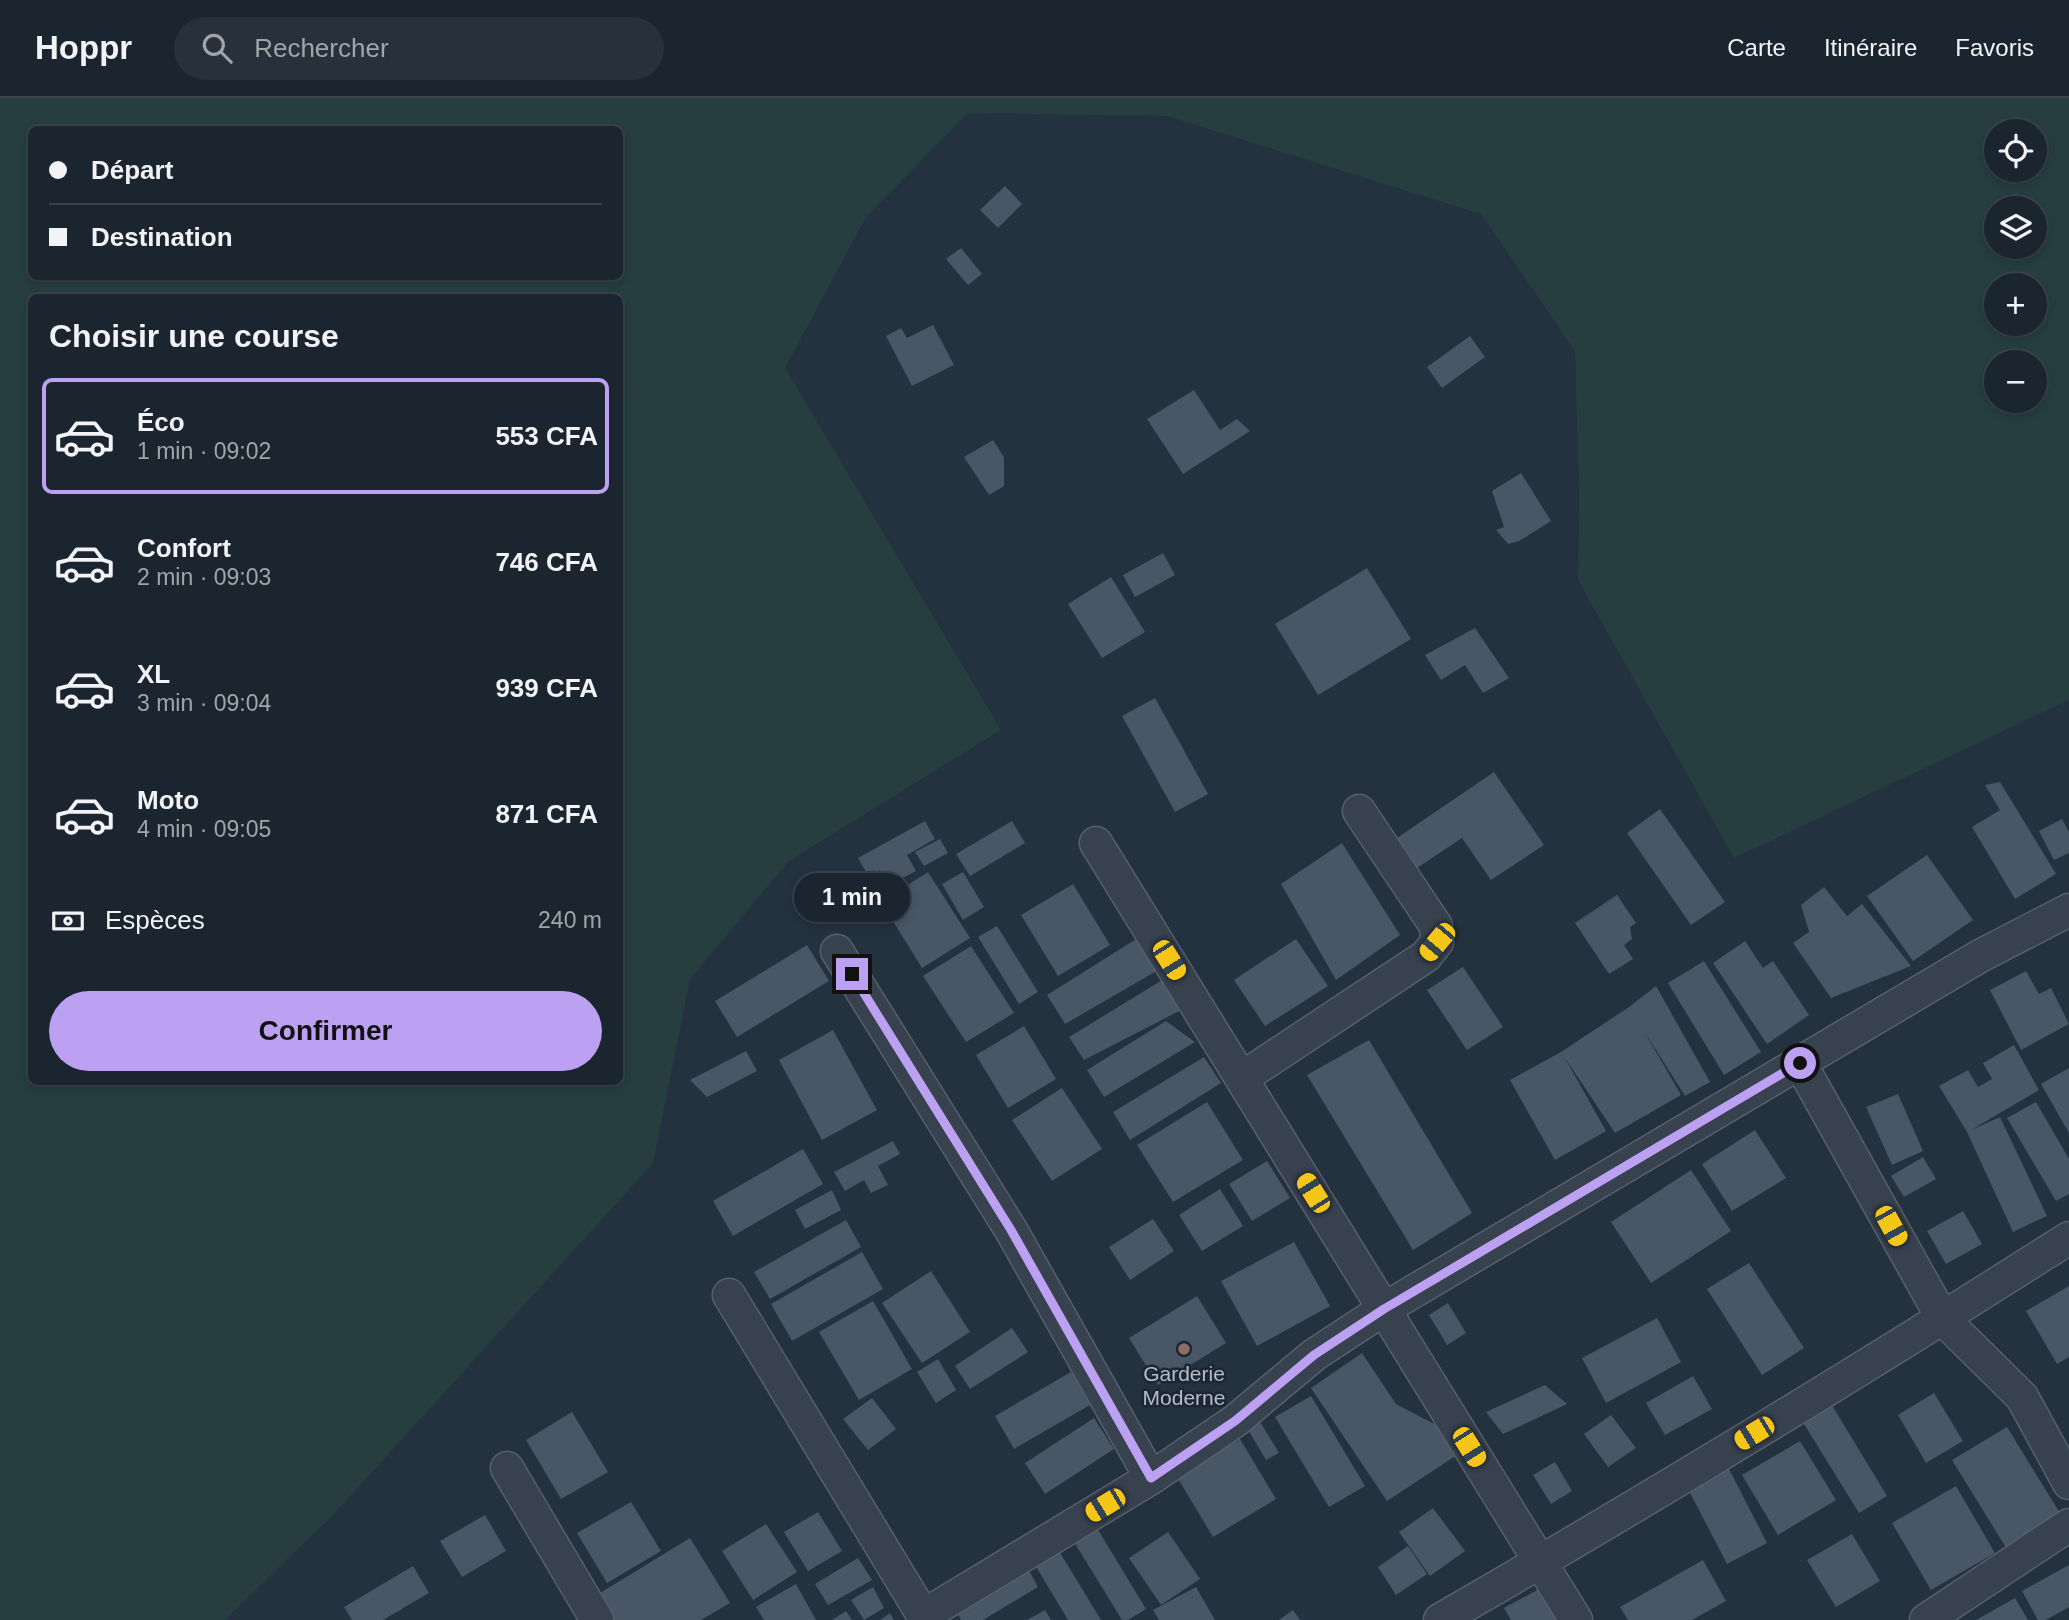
<!DOCTYPE html>
<html lang="fr">
<meta charset="utf-8">
<style>
body{margin:0;font-family:Helvetica,sans-serif;background:#28313b;color:#f1f3f6;height:100vh;display:flex;flex-direction:column;font-size:26px;white-space:nowrap}
*{box-sizing:border-box;margin:0}
p{font-size:23px;color:#a0a5aa}
.icon{flex:none;width:38px;height:38px;fill:none;stroke:currentColor;stroke-width:2;stroke-linecap:round;stroke-linejoin:round}
.map{position:relative;flex:1;overflow:hidden}
.drawer{position:absolute;left:28px;top:196px;width:595px;height:791px;display:flex;flex-direction:column;background:#1b252f;border-radius:10px;box-shadow:0 4px 10px #0003,0 0 0 2px #39424b}
.drawer>*{flex:none}
.top-card{position:absolute;left:28px;top:28px;width:595px;height:154px;border-radius:10px;box-shadow:0 4px 10px #0003,0 0 0 2px #39424b;display:grid;align-content:center;height:154px;padding:0 21px;background:#1b252f}
.tools{position:absolute;left:1984px;top:21px;display:grid;gap:14px}
.tools a{display:grid;place-items:center;width:63px;height:63px;border-radius:50%;background:#1b252f;box-shadow:0 4px 10px #0003,0 0 0 2px #39424b;font-size:35px}
.end{position:absolute;width:32px;height:32px;margin:-16px;border:9px solid #bca0f2;background:#111;box-shadow:0 0 0 4px #111}
.from{border-radius:50%}
.bubble{position:absolute;height:49px;border-radius:24px;background:#1b252f;box-shadow:0 4px 10px #0003,0 0 0 2px #39424b;font-size:23px;font-weight:600;line-height:49px;text-align:center}
.car{position:absolute;width:21px;height:42px;margin:-21px -10px;border-radius:9px;box-shadow:0 0 5px 2px #0007;background:linear-gradient(#f5c518 24%,#345 0 40%,#f5c518 0 76%,#345 0 86%,#f5c518 0)}
.top-card b{display:flex;align-items:center;gap:24px;height:66px;font-size:26px}
.top-card b+b{border-top:2px solid #39424b}
.top-card i{width:18px;height:18px;background:#f1f3f6}
ul{padding:0;list-style:none}
li{display:flex;align-items:center;gap:21px;height:116px;margin:0 14px 10px;padding:0 7px;border:4px solid transparent;border-radius:10px}
li div{flex:1}
li b{display:block;font-size:26px}
li em{font-style:normal;font-weight:600}
li.on{border-color:#bca0f2}
li>.icon{width:63px;height:63px;stroke-width:1.5}
h2{padding:0 21px;font-size:32px;line-height:84px}
.pay{display:flex;align-items:center;gap:18px;height:77px;padding:0 21px;font-size:26px}
.pay p{margin-inline-start:auto}
.cta{display:flex;gap:14px;margin-top:auto;padding:14px 21px}
.cta a{flex:1;height:80px;border-radius:42px;background:#bca0f2;color:#111;font-size:28px;font-weight:600;line-height:80px;text-align:center}
header{display:flex;align-items:center;gap:42px;box-sizing:border-box;height:98px;padding:0 35px;background:#1b252f;border-bottom:2px solid #39424b}
header strong{font-size:33px}
nav{display:flex;gap:38px;margin-inline-start:auto;font-size:24px}
.search{width:490px;height:63px;background:#28313b;display:flex;align-items:center;gap:18px;box-sizing:border-box;padding:0 24px;border-radius:38px;color:#a0a5aa;font-size:26px}
.map>svg:first-child{display:block}
.green{fill:#263e40;fill-rule:evenodd}
.building{fill:#485666}
.lines{fill:none;stroke-linecap:round;stroke-linejoin:round}
.minor-casing{stroke:#56606d;stroke-width:35}
.minor{stroke:#38424f;stroke-width:32}
.route{stroke:#bca0f2;stroke-width:9}
.education-dot{fill:#8d6e63;stroke:#1d2734;stroke-width:2.5}
.labels{text-anchor:middle;dominant-baseline:central;stroke-width:5;stroke-linejoin:round;paint-order:stroke}
.poi-label{font-size:21px;fill:#b4bdca;stroke:#1d2734}
</style>
<header>
<strong>Hoppr</strong>
<div class="search"><svg class="icon" aria-label="search" viewBox="0 0 24 24"><circle cx="10" cy="10" r="6"/><path d="M15 15l6 6"/></svg>Rechercher</div>
<nav><a>Carte</a><a>Itinéraire</a><a>Favoris</a></nav>
</header>
<div class="map">
<svg width="2069" height="1522" viewBox="0 0 2069 1522">
<rect width="100%" height="100%" fill="#24313f"/>
<path class="green" d="M0 0H2069V602L1734 760 1578 482 1579 394 1575 253 1481 116 1167 18 968 15 866 119 785 270 1001 632 789 763 690 881 653 1065 333 1417 225 1522H0ZM32 32H620V178H32ZM1997 33H2035V72H1997ZM1997 110H2035V149H1997ZM1997 187H2035V226H1997ZM32 200H620V984H32ZM1997 264H2035V303H1997Z"/>
<path class="building" d="M1005 88 1022 106 998 130 980 112Z
M961 150 982 176 968 187 946 161Z
M933 227 954 267 912 288 886 238 901 230 907 240Z
M1470 238 1485 259 1442 290 1427 269Z
M1194 292 1220 332 1237 321 1250 333 1183 376 1147 321Z
M993 342 1004 359V388L989 397 964 359Z
M1521 375 1551 423 1519 443 1508 446 1496 432 1504 429 1492 393Z
M1163 455 1175 477 1135 499 1123 477Z
M1367 470 1411 541 1318 597 1275 526Z
M1111 479 1145 534 1102 560 1068 506Z
M1475 530 1509 580 1483 595 1465 567 1441 582 1425 557Z
M1155 600 1208 696 1175 714 1122 618Z
M1494 674 1544 747 1491 782 1462 740 1414 772 1394 742Z
M2000 684 2056 776 2015 801 1972 729 2000 712 1985 687Z
M1660 711 1725 804 1691 827 1627 735Z
M2062 721 2069 734V755L2054 762 2039 733Z
M925 723 935 741 907 757 916 773 887 788 880 772 869 779 858 760Z
M1012 723 1025 745 970 778 956 756Z
M940 741 948 755 924 768 915 754Z
M1342 745 1400 837 1336 882 1281 786Z
M1927 757 1973 822 1913 863 1867 798Z
M928 774 970 840 922 870 881 804Z
M963 774 984 809 963 822 942 786Z
M1073 786 1110 847 1058 878 1021 817Z
M1824 789 1847 818 1862 806 1911 868 1831 900 1793 845 1809 834 1801 807Z
M1617 797 1636 825 1630 829 1632 841 1624 847 1633 861 1609 876 1575 825Z
M997 828 1038 894 1019 906 978 839Z
M1141 838 1160 871 1065 926 1047 897Z
M1296 841 1328 888 1265 928 1234 882Z
M1745 843 1763 870 1773 863 1809 917 1767 946 1713 865Z
M807 847 829 883 737 939 715 903Z
M971 848 1014 915 966 944 923 878Z
M1704 863 1761 954 1724 977 1668 885Z
M1463 869 1503 929 1467 952 1427 892Z
M2026 873 2039 896 2051 890 2069 926 2021 952 1990 892Z
M1164 881 1185 910 1084 962 1069 939Z
M1656 888 1710 984 1685 998 1644 933 1681 997 1615 1035 1565 960 1606 1033 1555 1062 1510 982 1561 954 1629 909Z
M1166 923 1195 944 1104 999 1087 972Z
M1024 928 1056 981 1008 1010 976 957Z
M833 932 877 1012 822 1042 779 962Z
M1369 942 1472 1115 1413 1152 1307 977Z
M2014 947 2039 992 1971 1032 2000 1019 2047 1118 2013 1134 1967 1034 1939 988 1968 972 1978 989 1992 981 1983 965Z
M746 953 757 973 707 999 690 982Z
M1204 959 1221 985 1130 1042 1113 1014Z
M2069 970V1035L2041 986Z
M1062 990 1102 1051 1052 1083 1012 1022Z
M1898 996 1923 1053 1892 1067 1866 1009Z
M1207 1004 1243 1062 1173 1104 1137 1047Z
M2036 1004 2069 1061V1096L2056 1103 2007 1020Z
M1755 1032 1786 1080 1732 1113 1702 1066Z
M893 1043 900 1056 878 1068 888 1087 871 1095 864 1082 845 1093 834 1074Z
M803 1051 823 1086 733 1138 713 1103Z
M1923 1059 1936 1081 1904 1099 1891 1078Z
M1267 1063 1290 1100 1252 1123 1229 1086Z
M1691 1072 1731 1133 1651 1185 1611 1124Z
M1220 1091 1243 1128 1202 1153 1179 1117Z
M832 1092 841 1112 805 1131 795 1112Z
M1963 1113 1982 1146 1946 1166 1927 1133Z
M1153 1121 1174 1153 1130 1182 1109 1149Z
M846 1122 861 1149 770 1201 754 1174Z
M1294 1144 1330 1208 1257 1248 1221 1183Z
M862 1154 883 1191 792 1243 771 1206Z
M1749 1165 1804 1250 1762 1277 1707 1191Z
M931 1173 970 1234 922 1265 882 1205Z
M2069 1188V1259L2057 1266 2026 1213Z
M1197 1198 1226 1245 1158 1287 1129 1240Z
M873 1203 912 1271 859 1302 819 1234Z
M1448 1205 1466 1235 1447 1247 1429 1217Z
M1657 1220 1681 1264 1606 1305 1582 1260Z
M1012 1230 1028 1254 970 1291 955 1268Z
M1362 1255 1396 1306 1438 1328 1457 1357 1387 1403 1311 1290Z
M938 1261 956 1292 936 1305 917 1274Z
M1071 1274 1090 1307 1014 1351 995 1318Z
M1693 1278 1712 1311 1665 1337 1646 1305Z
M1545 1287 1567 1306 1503 1336 1486 1314Z
M1934 1295 1963 1343 1926 1365 1898 1317Z
M1311 1298 1365 1388 1329 1409 1275 1319Z
M872 1300 896 1331 868 1352 843 1321Z
M1830 1304 1887 1398 1859 1415 1801 1321Z
M572 1314 608 1374 561 1401 526 1342Z
M1611 1317 1636 1350 1608 1369 1584 1336Z
M1094 1320 1114 1351 1045 1396 1025 1365Z
M1259 1322 1279 1355 1266 1362 1247 1330Z
M2007 1329 2063 1420 2008 1453 1952 1362Z
M1240 1341 1276 1401 1213 1439 1177 1379Z
M1800 1343 1836 1402 1778 1437 1742 1377Z
M1555 1364 1572 1393 1551 1406 1533 1377Z
M1727 1367 1767 1445 1727 1466 1686 1387Z
M1956 1388 1995 1455 1931 1492 1892 1425Z
M631 1404 661 1453 607 1485 577 1435Z
M1433 1410 1465 1453 1430 1478 1399 1434Z
M818 1414 842 1453 808 1473 784 1434Z
M485 1417 506 1453 462 1479 440 1443Z
M1094 1425 1146 1511 1128 1522H1122L1071 1439Z
M766 1426 797 1474 753 1502 722 1453Z
M1168 1434 1200 1481 1161 1507 1129 1460Z
M1852 1436 1880 1483 1836 1509 1807 1462Z
M690 1440 730 1505 701 1522H610L595 1498Z
M1056 1448 1101 1522H1068L1032 1462Z
M1408 1448 1427 1476 1396 1497 1378 1469Z
M858 1460 872 1482 828 1507 815 1486Z
M1703 1462 1726 1503 1692 1522H1628L1620 1509Z
M1024 1463 1038 1489 983 1522H961L952 1506Z
M2069 1467V1509L2046 1522H2038L2022 1493Z
M413 1468 429 1495 383 1522H352L344 1509Z
M796 1486 816 1522H764L756 1509Z
M873 1489 884 1510 864 1522 851 1502Z
M1196 1489 1215 1522H1159L1153 1512Z
M1541 1490 1560 1522H1511L1504 1510Z
M2015 1500 2028 1522H1976Z
M1045 1512 1051 1522H1027Z
M1293 1512 1300 1522H1279Z
M846 1513 852 1522H832Z
M890 1515 894 1522H880Z"/>
<g class="lines">
<defs>
<path id="minor" d="M1096 745 1576 1522
M837 853 1011 1132 1151 1380
M1800 965 1943 1221 2022 1299 2069 1385
M1242 980 1426 858 1437 844 1436 828 1359 713
M729 1197 926 1522
M507 1370 597 1522
M923 1518 1151 1380 1235 1323 1314 1257 1384 1211 1980 858 2069 812
M1440 1522C1652 1400 1862 1272 2069 1140
M1926 1522 2069 1427"/>
</defs>
<use href="#minor" class="minor-casing"/>
<use href="#minor" class="minor"/>
</g>
<g class="lines">
<path class="route" d="M852 876 1011 1132 1151 1380 1235 1323 1314 1257 1384 1211 1800 965"/>
</g>
<circle class="education-dot" cx="1184" cy="1251" r="7"/>
<g class="labels">
<g class="poi-label">
<text x="1184" y="1275">Garderie<tspan x="1184" dy="24">Moderne</tspan></text>
</g>
</g>
</svg>
<div class="tools">
<a><svg class="icon" aria-label="locate" viewBox="0 0 24 24"><circle cx="12" cy="12" r="6"/><path d="M12 2v4M12 18v4M2 12h4M18 12h4"/></svg></a>
<a><svg class="icon" aria-label="layers" viewBox="0 0 24 24"><path d="M12 4l9 5-9 5-9-5zM3 14l9 5 9-5"/></svg></a>
<a>+</a>
<a>−</a>
</div>
<i class="end from" style="left:1800px;top:965px"></i>
<i class="end" style="left:852px;top:876px"></i>
<div class="bubble" style="left:794px;top:775px;width:116px">1 min</div>
<i class="car" style="left:1437px;top:844px;rotate:220deg"></i>
<i class="car" style="left:1169px;top:862px;rotate:148deg"></i>
<i class="car" style="left:1313px;top:1095px;rotate:328deg"></i>
<i class="car" style="left:1891px;top:1128px;rotate:151deg"></i>
<i class="car" style="left:1754px;top:1335px;rotate:239deg"></i>
<i class="car" style="left:1469px;top:1349px;rotate:148deg"></i>
<i class="car" style="left:1105px;top:1407px;rotate:239deg"></i>
<div class="top-card">
<b><i class="from"></i>Départ</b>
<b><i></i>Destination</b>
</div>
<section class="drawer">
<h2>Choisir une course</h2>
<ul>
<li class="on"><svg class="icon" aria-label="car" viewBox="0 0 24 24"><path d="M5 17H2v-5l4-1 3-4h7l3 4 3 1v5h-3M9 17h6M6 11h13"/><circle cx="7" cy="17" r="2"/><circle cx="17" cy="17" r="2"/></svg><div><b>Éco</b><p>1 min · 09:02</p></div><em>553 CFA</em></li>
<li><svg class="icon" aria-label="car" viewBox="0 0 24 24"><path d="M5 17H2v-5l4-1 3-4h7l3 4 3 1v5h-3M9 17h6M6 11h13"/><circle cx="7" cy="17" r="2"/><circle cx="17" cy="17" r="2"/></svg><div><b>Confort</b><p>2 min · 09:03</p></div><em>746 CFA</em></li>
<li><svg class="icon" aria-label="car" viewBox="0 0 24 24"><path d="M5 17H2v-5l4-1 3-4h7l3 4 3 1v5h-3M9 17h6M6 11h13"/><circle cx="7" cy="17" r="2"/><circle cx="17" cy="17" r="2"/></svg><div><b>XL</b><p>3 min · 09:04</p></div><em>939 CFA</em></li>
<li><svg class="icon" aria-label="car" viewBox="0 0 24 24"><path d="M5 17H2v-5l4-1 3-4h7l3 4 3 1v5h-3M9 17h6M6 11h13"/><circle cx="7" cy="17" r="2"/><circle cx="17" cy="17" r="2"/></svg><div><b>Moto</b><p>4 min · 09:05</p></div><em>871 CFA</em></li>
</ul>
<div class="pay"><svg class="icon" aria-label="cash" viewBox="0 0 24 24"><path d="M3 7h18v10H3z"/><circle cx="12" cy="12" r="2"/></svg>Espèces<p>240 m</p></div>
<div class="cta"><a>Confirmer</a></div>
</section>
</div>
